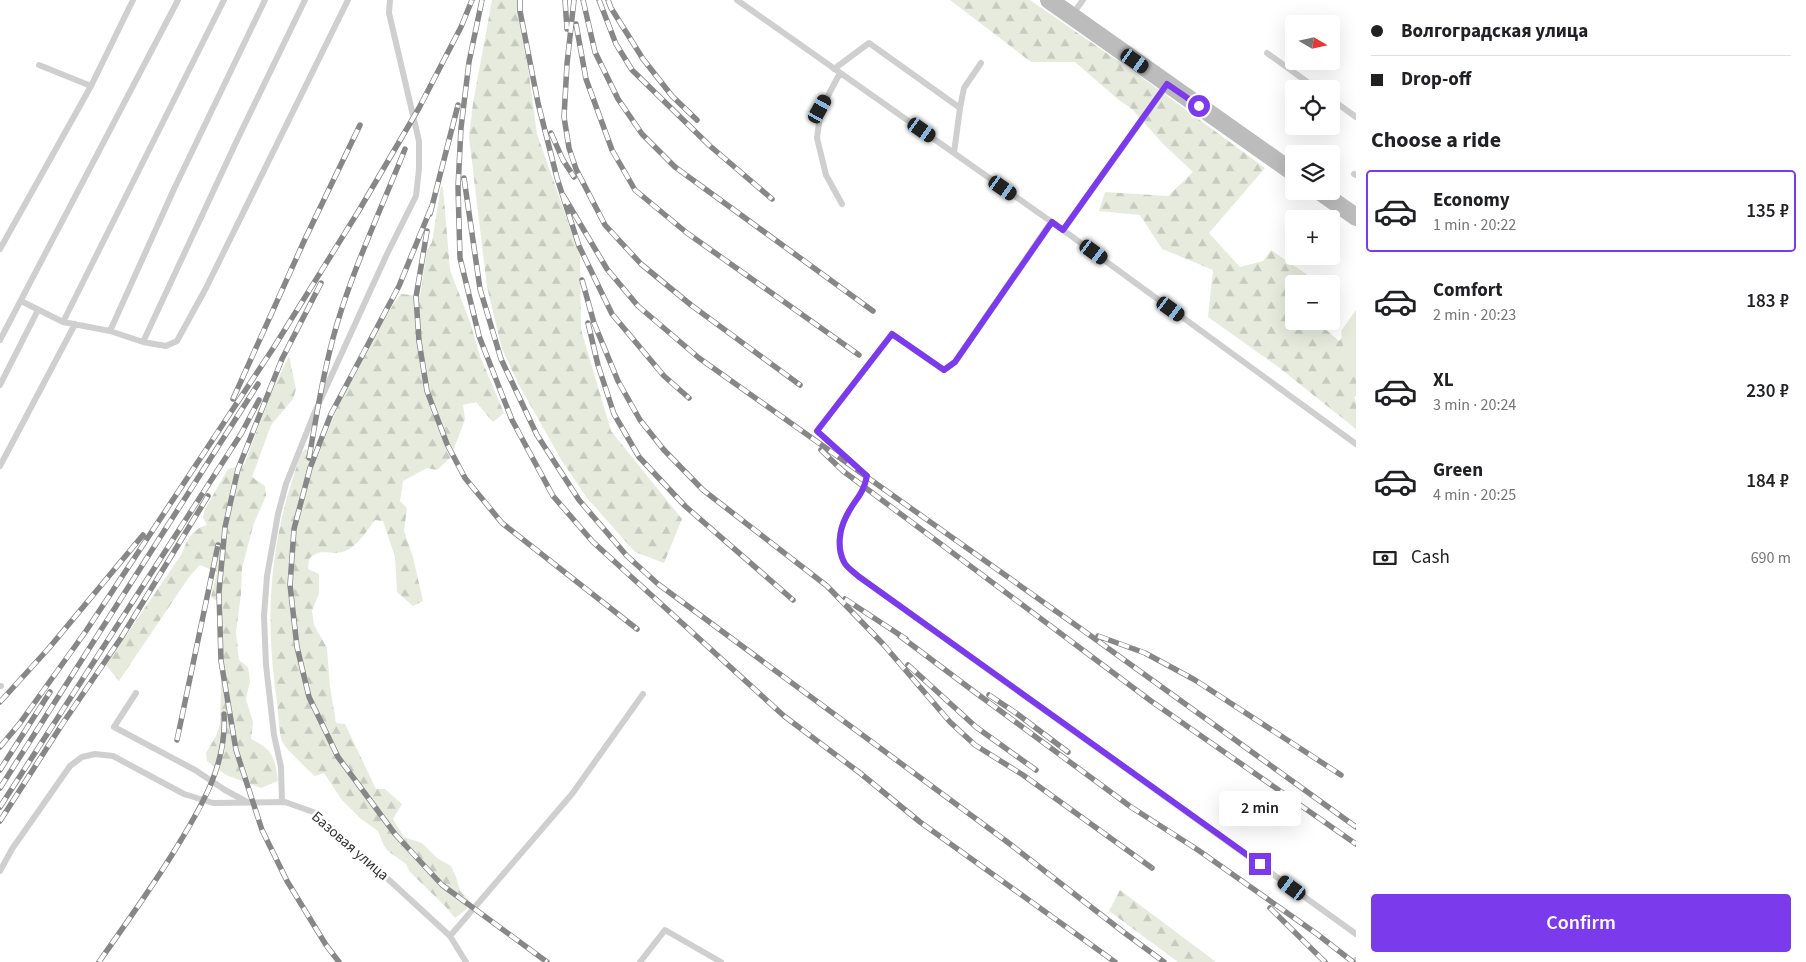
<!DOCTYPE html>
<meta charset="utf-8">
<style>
body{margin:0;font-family:"Source Sans 3",sans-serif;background:#f6f6f6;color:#202124;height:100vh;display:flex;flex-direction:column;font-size:19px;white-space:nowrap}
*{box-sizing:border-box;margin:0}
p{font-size:16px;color:#757577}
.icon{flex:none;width:28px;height:28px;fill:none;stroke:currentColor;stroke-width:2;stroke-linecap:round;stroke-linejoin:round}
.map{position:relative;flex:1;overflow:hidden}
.sheet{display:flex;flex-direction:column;background:#fff;width:450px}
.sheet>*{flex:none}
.guide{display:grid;align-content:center;height:110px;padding:0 15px;background:#fff}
.needle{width:32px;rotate:99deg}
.controls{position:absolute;left:1285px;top:15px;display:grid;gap:10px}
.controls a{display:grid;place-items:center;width:55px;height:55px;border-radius:5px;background:#fff;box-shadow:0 5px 20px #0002;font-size:25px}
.end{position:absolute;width:22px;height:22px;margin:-11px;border:6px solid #7c3aed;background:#fff;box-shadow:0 0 0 2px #fff}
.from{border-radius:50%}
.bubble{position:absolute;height:35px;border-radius:5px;background:#fff;box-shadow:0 5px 20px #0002;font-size:16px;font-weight:600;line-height:35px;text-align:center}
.car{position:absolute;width:15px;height:30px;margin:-15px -8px;border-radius:6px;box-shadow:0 0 4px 1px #0007;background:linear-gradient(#222 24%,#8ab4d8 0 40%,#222 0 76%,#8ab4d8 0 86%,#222 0)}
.guide b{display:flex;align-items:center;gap:18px;height:48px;font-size:19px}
.guide b+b{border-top:1px solid #e0e0e0}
.guide i{width:12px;height:12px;background:#202124}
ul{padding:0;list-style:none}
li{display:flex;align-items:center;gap:15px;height:82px;margin:0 10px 8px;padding:0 5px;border:2px solid transparent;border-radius:5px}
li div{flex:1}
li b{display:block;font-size:19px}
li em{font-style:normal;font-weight:600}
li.on{border-color:#7c3aed}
li>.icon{width:45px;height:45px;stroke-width:1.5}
h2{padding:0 15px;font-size:22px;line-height:60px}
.pay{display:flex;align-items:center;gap:12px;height:55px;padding:0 15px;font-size:19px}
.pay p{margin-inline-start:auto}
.action{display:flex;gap:10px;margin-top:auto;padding:10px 15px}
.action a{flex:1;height:58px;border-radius:5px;background:#7c3aed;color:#fff;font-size:20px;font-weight:600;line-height:58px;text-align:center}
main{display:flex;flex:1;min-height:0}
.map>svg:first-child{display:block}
.forest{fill:url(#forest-firs)}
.park{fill:#e7ebde}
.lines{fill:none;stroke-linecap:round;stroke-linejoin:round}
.service{stroke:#cfcfcf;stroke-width:6}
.secondary{stroke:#bcbcbc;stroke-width:18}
.rail-casing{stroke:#878787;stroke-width:5.5}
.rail{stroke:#fff;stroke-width:4;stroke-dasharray:11;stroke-linecap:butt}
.route{stroke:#7c3aed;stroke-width:6}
.labels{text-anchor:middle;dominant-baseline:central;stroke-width:5;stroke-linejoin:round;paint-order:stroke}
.street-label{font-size:15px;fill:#323232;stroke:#fff}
</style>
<main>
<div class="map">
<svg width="1356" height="962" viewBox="0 0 1356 962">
<defs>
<pattern id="forest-firs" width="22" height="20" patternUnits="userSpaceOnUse" patternTransform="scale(1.25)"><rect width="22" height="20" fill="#e7ebde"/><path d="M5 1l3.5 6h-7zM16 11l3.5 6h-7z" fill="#c7cabf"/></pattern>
</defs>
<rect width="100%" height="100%" fill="#fff"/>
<path class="forest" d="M492 0H519L537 134 580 256 581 329 611 431 682 519 664 563 635 552 587 498 562 461 519 385 502 349 487 287 469 137 473 103Z
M950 0H1030L1144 79 1265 168 1209 233 1240 267 1263 261 1271 250 1321 284H1294V321H1316L1339 341 1356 320V396L1354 398 1356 401V429L1277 366 1208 317 1213 270 1162 249 1140 215 1099 211 1105 192 1168 196 1193 172 1163 144 1132 109 1120 101 1075 62H1031Z
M441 186 443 187 450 270 470 322 480 356 504 413 493 422 476 402 463 405 465 419 460 433 450 458 437 470 427 468 403 481 400 501 407 508 404 531 413 557 423 601 413 606 397 592 395 557 383 521 375 520C367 530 358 546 345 551 330 557 322 546 309 559L308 569 319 574V593L312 611 314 625 327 648 330 687 336 723 345 724 376 789H385L402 804 393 819 404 837 422 843 437 858 451 866 456 877 460 891 470 901 467 909 455 918 445 906 410 872 406 864 388 851 384 846 378 831 361 819 342 800 324 773 315 776C308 770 286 749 283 743 279 736 278 711 277 702 264 612 270 539 301 454L305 449 318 456C338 402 367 340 401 294L420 296 427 250 432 242Z
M289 356 296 389 293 399 271 425 252 477 265 486 266 496 254 523 242 568 241 594 236 632 239 660 248 667 250 681 246 699 253 722 251 739C273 749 275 758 278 781L261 788 226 775 207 761 206 753 216 736 220 724 223 605 211 597 217 572 200 565 189 577 119 681 106 665 181 555C188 540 190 530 207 525L203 518 205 509 228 469 244 465 272 391Z
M1120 890 1216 962H1178L1109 911Z"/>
<path class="park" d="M1356 310V377L1346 370 1341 331Z"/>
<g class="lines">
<path class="service" d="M737 0 1063 230 1356 444
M1072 15 1083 0
M1267 53 1317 89
M39 65 91 86
M834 69 869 43 960 108 954 153
M840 73 821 109 817 138 826 175 842 204
M1331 99 1356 117
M960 108 964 88 981 63
M1354 174 1356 175
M1051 222 955 362 944 370 892 334 817 431 867 476C863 496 853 501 846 517 839 531 837 549 844 562 847 568 854 572 858 576L1356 934
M1063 230 1167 85
M0 249 91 86 133 0
M21 301 63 322 110 331 143 342 166 346 177 341 206 288 348 0
M63 322 224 0
M110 331 174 189 265 0
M0 340 178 0
M143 342 239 136 305 0
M0 385 38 310
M0 466 75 324
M0 686H1
M136 693 114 727 195 770 225 790 247 802
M282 802 281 767 274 735 266 665 264 616 267 576 278 514 286 484 314 414 387 254 416 196 419 169V141L389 13 390 0
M0 871 12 849 70 766 82 757 95 754 113 756 184 794 213 803 285 802 316 813 450 936 466 962
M450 936 572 794 643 694
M640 962 665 930 721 962
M1355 962 1356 960"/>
<path class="secondary" d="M1049 0 1294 173
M1319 191 1356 217"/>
<defs>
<path id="rail" d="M482 0 469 62 461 128 458 187 460 258 479 336 512 420 553 496 593 542 784 716 860 773 920 822 1115 962
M520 0V11L538 103 557 178 579 246 612 314 664 376 689 398
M565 0 567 29
M574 0 567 64 564 117 569 148 576 169 605 225 641 264 691 305 800 385
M583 0 595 52 618 99 642 134 675 167 873 311
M599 0 616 44 632 70 710 146 772 199
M608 0 611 8 643 59 672 96 697 120
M576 24 586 79 612 150 635 190 687 233 859 355
M551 133 563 160 574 177
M464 178 480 289 501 359 537 435 579 500 627 556 658 584 1006 841 1122 931 1164 962
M563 195 607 269 638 306 699 358 1084 631 1356 827
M431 208 399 286 331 414 310 468 294 529 290 585 297 647 309 697 338 757 395 834 442 885 547 962
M430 214 458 105
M427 231 416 297 419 341 427 391 447 444 465 478 502 523 637 629
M582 280 594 323 618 381 640 420 664 450 703 490 827 586 883 644 950 722 975 745 1023 775 1152 868
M321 283 282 359 238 469 225 527 219 592 221 661 236 750 262 830 287 881 326 945 339 962
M588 323 598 365 614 414 639 457 685 506 793 600
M233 399 305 239 360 125
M821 450 843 471 1151 701 1356 844
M309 458C317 413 324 368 337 324 355 264 382 207 405 149
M845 599 906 639
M900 636 976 693 1131 807 1198 850 1317 934 1353 962
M1098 636 1145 653 1195 680 1341 775
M908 665 976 727 1036 770
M989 695 1016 713 1068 752
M0 702 49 648 143 535
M177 740 218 545
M0 747 20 723 86 631 274 347 358 212 419 108 461 27 472 0
M0 770 50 692
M0 788 258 384
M0 807 241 434 259 400
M0 821 61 726 121 638 208 496
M1270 908 1325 962
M99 962C126 923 154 885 178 845 203 804 227 763 224 714"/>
</defs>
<use href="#rail" class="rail-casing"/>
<use href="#rail" class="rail"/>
</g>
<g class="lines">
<path class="route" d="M1199 106 1167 84 1063 230 1052 222 955 362 944 370 892 334 817 431 867 476C863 496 853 501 846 517 839 530 837 549 844 562 847 568 854 572 858 576L1260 864"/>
</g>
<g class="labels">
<g class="street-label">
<text transform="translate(350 846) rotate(41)">Базовая улица</text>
</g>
</g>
</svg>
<div class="controls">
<a><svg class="needle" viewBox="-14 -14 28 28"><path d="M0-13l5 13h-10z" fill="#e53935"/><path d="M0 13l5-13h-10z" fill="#757577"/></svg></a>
<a><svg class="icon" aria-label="locate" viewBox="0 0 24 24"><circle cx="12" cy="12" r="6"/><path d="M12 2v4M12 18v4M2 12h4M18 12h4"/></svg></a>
<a><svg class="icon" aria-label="layers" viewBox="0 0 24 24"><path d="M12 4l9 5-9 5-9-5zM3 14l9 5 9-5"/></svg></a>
<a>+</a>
<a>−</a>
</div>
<i class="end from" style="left:1199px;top:106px"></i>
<i class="end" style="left:1260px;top:864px"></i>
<div class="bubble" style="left:1219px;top:791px;width:82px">2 min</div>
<i class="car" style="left:1135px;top:61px;rotate:125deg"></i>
<i class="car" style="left:820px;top:109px;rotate:29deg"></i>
<i class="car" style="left:922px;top:130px;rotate:125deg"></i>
<i class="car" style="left:1003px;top:188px;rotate:125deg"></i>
<i class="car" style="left:1094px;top:252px;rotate:126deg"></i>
<i class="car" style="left:1171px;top:309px;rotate:126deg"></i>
<i class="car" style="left:1292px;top:888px;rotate:306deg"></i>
</div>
<section class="sheet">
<div class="guide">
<b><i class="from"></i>Волгоградская улица</b>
<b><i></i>Drop-off</b>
</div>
<h2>Choose a ride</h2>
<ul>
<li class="on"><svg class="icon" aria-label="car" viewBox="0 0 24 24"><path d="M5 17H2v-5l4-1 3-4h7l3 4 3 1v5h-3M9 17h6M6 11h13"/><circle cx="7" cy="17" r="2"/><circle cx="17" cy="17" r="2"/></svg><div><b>Economy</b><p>1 min · 20:22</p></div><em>135 ₽</em></li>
<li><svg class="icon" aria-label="car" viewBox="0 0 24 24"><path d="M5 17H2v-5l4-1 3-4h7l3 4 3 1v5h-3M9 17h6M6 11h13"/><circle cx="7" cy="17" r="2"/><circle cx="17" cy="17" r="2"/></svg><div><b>Comfort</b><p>2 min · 20:23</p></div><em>183 ₽</em></li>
<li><svg class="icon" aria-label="car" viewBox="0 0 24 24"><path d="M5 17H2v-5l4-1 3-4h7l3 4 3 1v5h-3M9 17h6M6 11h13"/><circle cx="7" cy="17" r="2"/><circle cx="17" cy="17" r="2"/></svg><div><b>XL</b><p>3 min · 20:24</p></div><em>230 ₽</em></li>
<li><svg class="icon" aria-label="car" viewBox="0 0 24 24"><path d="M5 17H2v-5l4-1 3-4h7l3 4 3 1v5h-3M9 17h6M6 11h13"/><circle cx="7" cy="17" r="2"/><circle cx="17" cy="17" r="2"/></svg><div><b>Green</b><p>4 min · 20:25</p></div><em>184 ₽</em></li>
</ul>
<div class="pay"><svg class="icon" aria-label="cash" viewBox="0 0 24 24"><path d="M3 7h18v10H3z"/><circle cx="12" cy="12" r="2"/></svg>Cash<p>690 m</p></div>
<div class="action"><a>Confirm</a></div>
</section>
</main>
